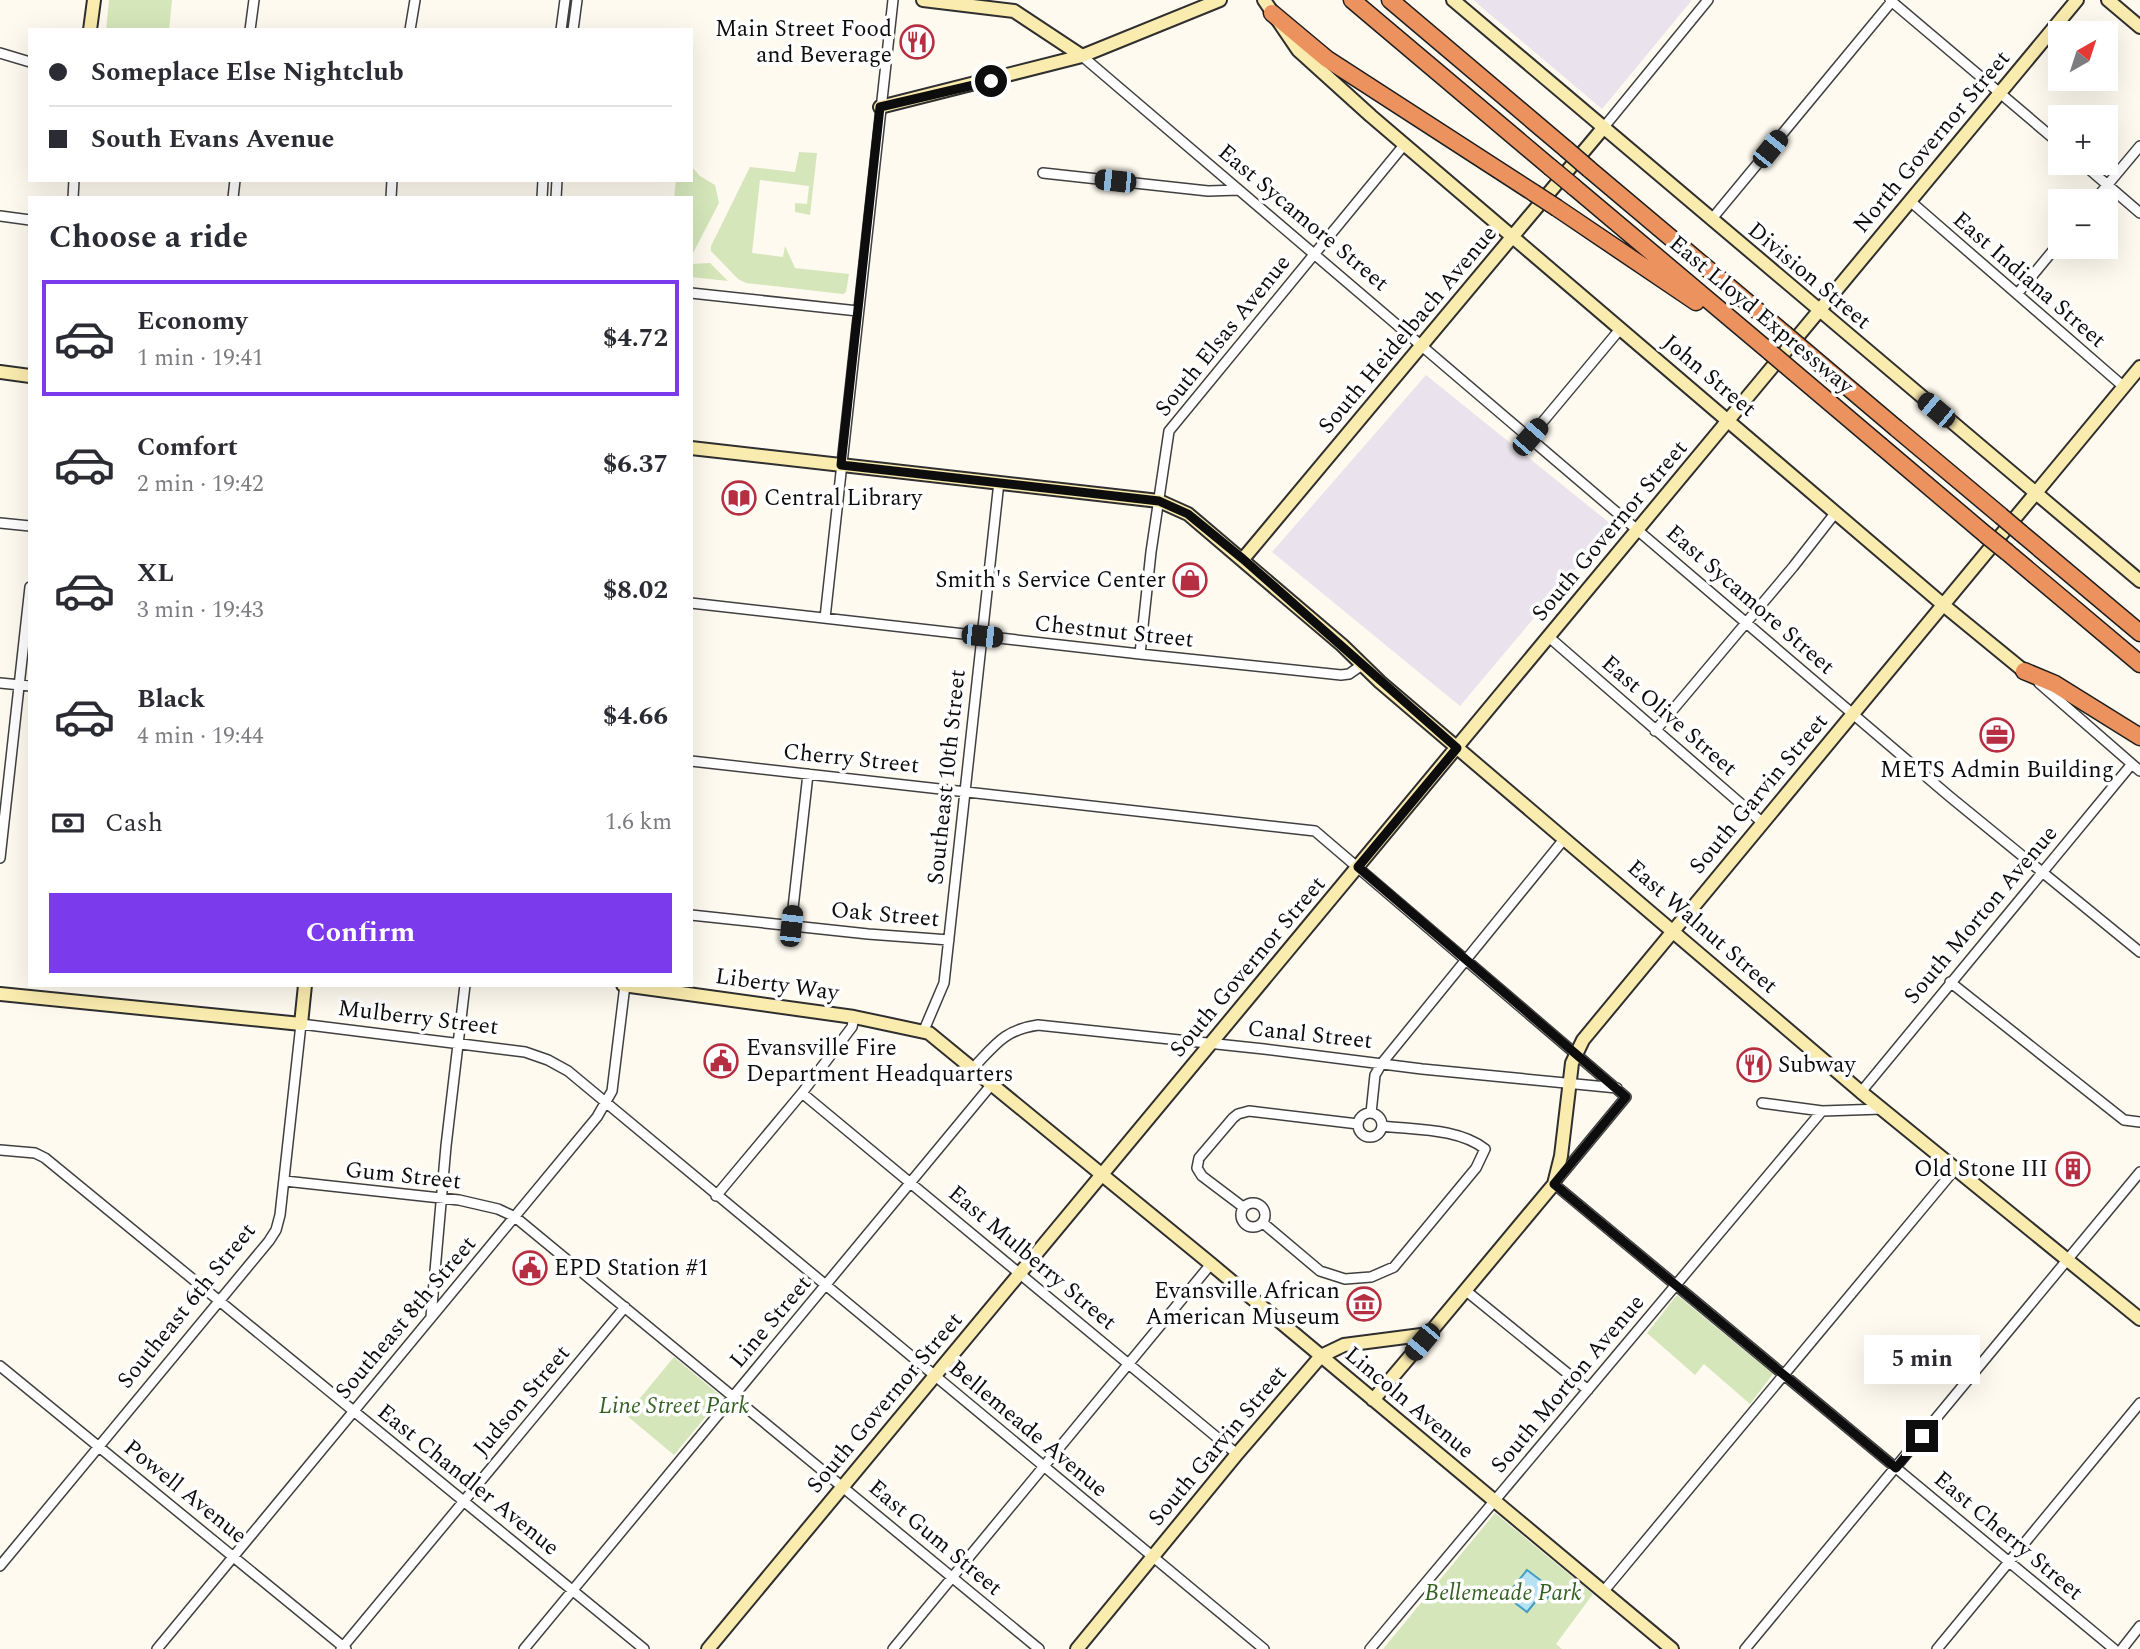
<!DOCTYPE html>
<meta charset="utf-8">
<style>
body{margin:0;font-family:Spectral,serif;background:#f7f7f7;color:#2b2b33;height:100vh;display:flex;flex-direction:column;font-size:26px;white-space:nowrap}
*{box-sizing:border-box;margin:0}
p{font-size:23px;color:#7c7c81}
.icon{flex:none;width:38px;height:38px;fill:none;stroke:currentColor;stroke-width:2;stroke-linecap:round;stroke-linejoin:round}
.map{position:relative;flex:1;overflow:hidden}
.drawer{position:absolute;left:28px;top:196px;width:665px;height:791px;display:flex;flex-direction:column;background:#fff;border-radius:0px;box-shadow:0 7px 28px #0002}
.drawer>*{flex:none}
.guide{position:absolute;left:28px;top:28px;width:665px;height:154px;border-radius:0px;box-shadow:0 7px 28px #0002;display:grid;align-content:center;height:154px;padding:0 21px;background:#fff}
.needle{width:46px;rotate:39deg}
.tools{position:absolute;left:2048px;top:21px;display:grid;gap:14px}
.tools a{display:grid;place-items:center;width:70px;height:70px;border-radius:0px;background:#fff;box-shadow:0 7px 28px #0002;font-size:35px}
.end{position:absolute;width:32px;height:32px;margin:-16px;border:9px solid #0d0d0d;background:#fff;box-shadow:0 0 0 4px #fff}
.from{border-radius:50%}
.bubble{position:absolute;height:49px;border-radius:0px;background:#fff;box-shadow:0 7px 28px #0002;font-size:23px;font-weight:700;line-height:49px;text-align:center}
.car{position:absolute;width:21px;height:42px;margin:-21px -10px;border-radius:9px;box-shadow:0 0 5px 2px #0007;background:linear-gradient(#222 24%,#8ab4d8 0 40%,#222 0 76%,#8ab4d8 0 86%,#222 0)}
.guide b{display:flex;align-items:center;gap:24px;height:66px;font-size:26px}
.guide b+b{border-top:2px solid #e1e1e2}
.guide i{width:18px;height:18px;background:#2b2b33}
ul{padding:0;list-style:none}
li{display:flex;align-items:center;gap:21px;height:116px;margin:0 14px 10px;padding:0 7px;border:4px solid transparent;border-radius:0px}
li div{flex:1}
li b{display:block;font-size:26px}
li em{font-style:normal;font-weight:700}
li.selected{border-color:#7c3aed}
li>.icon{width:63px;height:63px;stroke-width:1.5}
h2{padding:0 21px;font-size:32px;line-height:84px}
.pay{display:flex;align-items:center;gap:18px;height:77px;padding:0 21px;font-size:26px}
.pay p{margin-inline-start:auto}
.cta{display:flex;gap:14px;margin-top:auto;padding:14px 21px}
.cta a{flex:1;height:80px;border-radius:0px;background:#7c3aed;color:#fff;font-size:28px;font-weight:700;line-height:80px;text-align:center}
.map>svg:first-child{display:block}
.industrial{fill:#eae2ec}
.green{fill:#d5e6ba}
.water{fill:#b7e2f2;stroke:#429dc5;stroke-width:2}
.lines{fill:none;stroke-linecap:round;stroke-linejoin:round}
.street-casing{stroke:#404040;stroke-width:12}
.secondary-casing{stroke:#2f2f2f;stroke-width:16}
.highway-casing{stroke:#1e1e1e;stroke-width:19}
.street{stroke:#fff;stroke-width:9}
.secondary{stroke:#faebae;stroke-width:12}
.highway{stroke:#eb925f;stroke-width:16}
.highway-bridge-casing{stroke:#1e1e1e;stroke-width:19;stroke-linecap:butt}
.highway-bridge{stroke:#eb925f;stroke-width:16}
.route{stroke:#0d0d0d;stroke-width:9}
.labels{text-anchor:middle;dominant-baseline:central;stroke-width:7;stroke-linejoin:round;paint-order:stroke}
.poi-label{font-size:23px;fill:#0d0d0d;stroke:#fff;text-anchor:end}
.street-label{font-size:23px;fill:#0d0d0d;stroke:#fff}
.park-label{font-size:23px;font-style:italic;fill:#356122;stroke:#fff}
</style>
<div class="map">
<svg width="2140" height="1649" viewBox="0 0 2140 1649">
<rect width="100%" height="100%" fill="#fefaef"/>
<path class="industrial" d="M1473 0H1692L1602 109Z
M1426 375 1612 525 1460 706 1272 552Z"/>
<path class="green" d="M109 0H172L169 30H106Z
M799 152 817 153 810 215 795 212V203L807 204 809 186 760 180 752 253 783 257 785 246 795 268 849 274 846 292 843 294 746 283 738 279 711 251V246L750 167 795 172Z
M691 166 700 176 715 185 719 203 691 257V198H674L676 180H691Z
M710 263 728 281 691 277V264Z
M1677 1295 1773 1374 1750 1404 1704 1364 1695 1375 1647 1333Z
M674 1357 722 1397 674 1455 626 1415Z
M1495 1513 1593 1594 1556 1644 1562 1649H1383Z"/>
<path class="water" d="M1527 1570 1556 1592 1554 1595 1551 1593 1545 1601 1540 1596 1527 1612 1506 1596Z"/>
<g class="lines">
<defs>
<path id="street" d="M1890 0 2060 144
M250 30 254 0
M410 30 415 0
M561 30 565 0
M573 30 577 0
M0 53 30 62
M1082 56 1949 796 2140 952
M1604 127 1708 0
M2082 163 2140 213
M1043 173 1208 191 1239 190
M73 198 74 180
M233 198 235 180
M391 198 392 180
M542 198 543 180
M556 198 557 180
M1910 201 2124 387
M2094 201 2140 146
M0 216 30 220
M1711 220 1893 0
M691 293 858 311
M2018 293 2060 242
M1530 437 1621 328
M0 523 30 526
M691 603 1140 654 1341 675 1349 674 1362 665
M825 618 893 0
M1550 638 1763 823
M1140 654 1151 552 1169 431 1404 145
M0 683 30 686
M2039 683 2140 771
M1655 731 1793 567 1836 512
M691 761 1315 831 1626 1097 1554 1184 2114 1649
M0 858 30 587
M691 915 868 934 949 940
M791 926 808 774
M1950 982 2124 1120 2140 1122
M924 1030 944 983 999 482
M973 1068C996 1044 1004 1030 1038 1025L1264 1049 1422 1069 1617 1088
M1861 1092 2131 765
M802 1093 1237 1454
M1762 1103 1822 1111 1882 1109
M1358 1125a12 12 0 1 1 24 0a12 12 0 1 1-24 0Z
M1371 1113 1375 1075 1382 1063 1565 838
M0 1150 35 1153 45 1158 644 1649
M285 1181 459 1200 498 1209 515 1217 1039 1649
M716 1196 802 1093 852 1027 854 1017
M1241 1215a12 12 0 1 1 24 0a12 12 0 1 1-24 0Z
M1243 1207 1202 1176 1197 1168 1199 1158 1233 1118 1238 1114 1249 1111 1358 1124
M1263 1223 1320 1271 1345 1279 1371 1277 1394 1267 1476 1168 1485 1149C1458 1128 1415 1130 1382 1126
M1465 1290 1588 1390
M431 1317 446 1146 465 985
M0 1366 346 1649
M0 1566 269 1241 276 1230 280 1215 301 1024 525 1052 548 1060 568 1071 1264 1649
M1603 1592 1956 1168
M157 1649 597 1117 612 1091 625 985
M341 1649 625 1307
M524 1649 992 1084
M893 1649 1211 1264
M1370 1649 1822 1111
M1745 1649 2140 1172
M1937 1649 2140 1403
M2122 1649 2140 1626"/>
<path id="secondary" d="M923 0 1014 11 1082 56
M1264 0 1298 50 1371 116 1947 608 2024 671
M1453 0 2140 581
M2108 0 2140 27
M90 30 94 0
M880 107 1082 56 1220 0
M0 372 30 376
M691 448 1159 501 1188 514 1342 645 1380 682 1861 1092 2140 1319
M1243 559 1604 127
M623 985 854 1017 929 1033 1211 1264 1672 1649
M0 994 301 1024 305 985
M1373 1400 1429 1334
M708 1649 2077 0
M1077 1649 1237 1454 1321 1356 1344 1345 1429 1334 1554 1184 1561 1156 1572 1063 1583 1040 2140 367"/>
<path id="highway" d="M1352 0 1550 167
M1390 0 1566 149
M1272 13 1327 59 1534 193
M1589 169 1785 334
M1574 187 1770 352
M1557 208 1696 302
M1896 428 2001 516
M1881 446 1986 535
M2021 533 2140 633
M2007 552 2140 664
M2024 671 2055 684 2140 737"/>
</defs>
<use href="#street" class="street-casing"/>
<use href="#secondary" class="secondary-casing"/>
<use href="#highway" class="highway-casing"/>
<use href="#street" class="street"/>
<use href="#secondary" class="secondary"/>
<use href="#highway" class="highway"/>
<defs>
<path id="highway-bridge" d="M1566 149 1589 169
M1550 167 1574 187
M1534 193 1557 208
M1785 334 1896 428
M1770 352 1881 446
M2001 516 2021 533
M1986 535 2007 552"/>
</defs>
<use href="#highway-bridge" class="highway-bridge-casing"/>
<use href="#highway-bridge" class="highway-bridge"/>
</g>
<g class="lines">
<path class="route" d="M991 81 880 107 841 465 1159 501 1188 514 1243 559 1457 748 1358 867 1626 1097 1554 1184 1896 1468 1922 1436"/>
</g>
<defs>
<symbol id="restaurant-ring" viewBox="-11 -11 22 22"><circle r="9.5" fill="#fff" stroke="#b52e41" stroke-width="1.5"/><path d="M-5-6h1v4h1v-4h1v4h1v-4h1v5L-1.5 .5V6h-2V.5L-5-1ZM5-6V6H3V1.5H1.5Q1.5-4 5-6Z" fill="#b52e41"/></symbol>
<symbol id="library-ring" viewBox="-11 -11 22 22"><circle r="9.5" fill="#fff" stroke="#b52e41" stroke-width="1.5"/><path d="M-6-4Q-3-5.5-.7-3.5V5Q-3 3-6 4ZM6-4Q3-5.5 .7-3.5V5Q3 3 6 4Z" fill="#b52e41"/></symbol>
<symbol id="shop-ring" viewBox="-11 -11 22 22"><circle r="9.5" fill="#fff" stroke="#b52e41" stroke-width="1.5"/><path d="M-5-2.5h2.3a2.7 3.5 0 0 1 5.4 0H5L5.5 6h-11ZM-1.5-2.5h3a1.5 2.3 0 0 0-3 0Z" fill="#b52e41"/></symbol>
<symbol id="office-ring" viewBox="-11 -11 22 22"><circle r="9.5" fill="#fff" stroke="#b52e41" stroke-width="1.5"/><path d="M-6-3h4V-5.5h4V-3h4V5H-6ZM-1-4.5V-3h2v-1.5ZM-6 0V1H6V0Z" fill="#b52e41"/></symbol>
<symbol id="civic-ring" viewBox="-11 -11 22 22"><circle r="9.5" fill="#fff" stroke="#b52e41" stroke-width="1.5"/><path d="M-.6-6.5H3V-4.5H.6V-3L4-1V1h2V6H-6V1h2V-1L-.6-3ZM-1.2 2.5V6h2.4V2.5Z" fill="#b52e41"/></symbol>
<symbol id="building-ring" viewBox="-11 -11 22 22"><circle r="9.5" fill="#fff" stroke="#b52e41" stroke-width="1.5"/><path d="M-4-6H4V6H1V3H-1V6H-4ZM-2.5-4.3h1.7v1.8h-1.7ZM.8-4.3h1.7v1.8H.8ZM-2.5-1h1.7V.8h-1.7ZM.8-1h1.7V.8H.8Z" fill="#b52e41"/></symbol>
<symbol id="museum-ring" viewBox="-11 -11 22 22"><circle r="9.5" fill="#fff" stroke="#b52e41" stroke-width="1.5"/><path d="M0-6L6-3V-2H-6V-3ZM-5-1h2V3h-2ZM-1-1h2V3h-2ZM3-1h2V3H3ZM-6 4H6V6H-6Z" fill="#b52e41"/></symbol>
</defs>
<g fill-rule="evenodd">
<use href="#restaurant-ring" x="898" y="23" width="38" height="38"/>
<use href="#library-ring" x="720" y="479" width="38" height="38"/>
<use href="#shop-ring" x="1171" y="561" width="38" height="38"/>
<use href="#office-ring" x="1978" y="716" width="38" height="38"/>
<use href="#civic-ring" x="702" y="1042" width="38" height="38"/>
<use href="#restaurant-ring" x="1735" y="1046" width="38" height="38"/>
<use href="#building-ring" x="2054" y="1150" width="38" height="38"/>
<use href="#civic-ring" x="511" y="1249" width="38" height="38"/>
<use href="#museum-ring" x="1345" y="1285" width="38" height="38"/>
</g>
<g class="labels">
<g class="poi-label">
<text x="892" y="29">Main Street Food<tspan x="892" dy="26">and Beverage</tspan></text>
<text x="764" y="498" text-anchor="start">Central Library</text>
<text x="1166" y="580">Smith's Service Center</text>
<text x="1997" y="770" text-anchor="middle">METS Admin Building</text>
<text x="746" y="1048" text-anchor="start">Evansville Fire<tspan x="746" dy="26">Department Headquarters</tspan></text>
<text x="1778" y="1065" text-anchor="start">Subway</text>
<text x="2048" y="1169">Old Stone III</text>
<text x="554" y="1268" text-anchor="start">EPD Station #1</text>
<text x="1340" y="1291">Evansville African<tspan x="1340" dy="26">American Museum</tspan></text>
</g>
<g class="street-label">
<text transform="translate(1932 142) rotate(-50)">North Governor Street</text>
<text transform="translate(1303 218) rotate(40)">East Sycamore Street</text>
<text transform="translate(1809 276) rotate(40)">Division Street</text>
<text transform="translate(2029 280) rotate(41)">East Indiana Street</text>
<text transform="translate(1761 315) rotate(40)">East Lloyd Expressway</text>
<text transform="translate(1408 330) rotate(-50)">South Heidelbach Avenue</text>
<text transform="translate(1223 336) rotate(-51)">South Elsas Avenue</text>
<text transform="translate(1709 376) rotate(40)">John Street</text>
<text transform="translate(1610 531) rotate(-50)">South Governor Street</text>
<text transform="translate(1750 600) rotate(41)">East Sycamore Street</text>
<text transform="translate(1114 632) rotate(6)">Chestnut Street</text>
<text transform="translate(1669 716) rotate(41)">East Olive Street</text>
<text transform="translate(851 759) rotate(6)">Cherry Street</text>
<text transform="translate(947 777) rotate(-84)">Southeast 10th Street</text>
<text transform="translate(1759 794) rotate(-50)">South Garvin Street</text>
<text transform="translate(885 915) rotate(5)">Oak Street</text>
<text transform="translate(1981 915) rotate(-50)">South Morton Avenue</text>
<text transform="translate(1702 927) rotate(41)">East Walnut Street</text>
<text transform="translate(1248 967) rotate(-50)">South Governor Street</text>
<text transform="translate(777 985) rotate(8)">Liberty Way</text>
<text transform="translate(418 1018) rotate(7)">Mulberry Street</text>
<text transform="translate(1310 1035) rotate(6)">Canal Street</text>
<text transform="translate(403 1176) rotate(6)">Gum Street</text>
<text transform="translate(1032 1258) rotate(40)">East Mulberry Street</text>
<text transform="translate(187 1306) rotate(-51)">Southeast 6th Street</text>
<text transform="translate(406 1318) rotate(-50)">Southeast 8th Street</text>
<text transform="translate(771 1322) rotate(-50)">Line Street</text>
<text transform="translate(1568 1384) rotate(-50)">South Morton Avenue</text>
<text transform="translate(522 1401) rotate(-50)">Judson Street</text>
<text transform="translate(885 1403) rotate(-50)">South Governor Street</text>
<text transform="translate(1409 1403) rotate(40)">Lincoln Avenue</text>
<text transform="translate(1028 1429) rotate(40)">Bellemeade Avenue</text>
<text transform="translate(1218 1446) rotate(-50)">South Garvin Street</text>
<text transform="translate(468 1480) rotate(39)">East Chandler Avenue</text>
<text transform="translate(185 1492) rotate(39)">Powell Avenue</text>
<text transform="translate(2008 1536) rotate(40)">East Cherry Street</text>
<text transform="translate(935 1538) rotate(40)">East Gum Street</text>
</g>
<g class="park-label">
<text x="674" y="1406">Line Street Park</text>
<text x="1503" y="1593">Bellemeade Park</text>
</g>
</g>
</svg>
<div class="tools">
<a><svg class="needle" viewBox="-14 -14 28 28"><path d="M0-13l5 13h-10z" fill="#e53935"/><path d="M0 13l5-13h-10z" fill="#7c7c81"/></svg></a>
<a>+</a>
<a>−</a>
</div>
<i class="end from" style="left:991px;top:81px"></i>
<i class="end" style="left:1922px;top:1436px"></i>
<div class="bubble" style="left:1864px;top:1335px;width:116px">5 min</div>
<i class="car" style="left:1770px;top:149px;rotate:39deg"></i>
<i class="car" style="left:1115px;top:181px;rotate:276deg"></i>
<i class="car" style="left:1936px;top:410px;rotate:310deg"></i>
<i class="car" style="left:1530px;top:437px;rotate:41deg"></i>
<i class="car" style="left:982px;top:636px;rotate:96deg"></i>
<i class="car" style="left:791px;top:926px;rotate:6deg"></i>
<i class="car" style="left:1422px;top:1342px;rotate:220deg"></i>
<div class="guide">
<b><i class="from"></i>Someplace Else Nightclub</b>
<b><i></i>South Evans Avenue</b>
</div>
<section class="drawer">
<h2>Choose a ride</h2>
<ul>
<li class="selected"><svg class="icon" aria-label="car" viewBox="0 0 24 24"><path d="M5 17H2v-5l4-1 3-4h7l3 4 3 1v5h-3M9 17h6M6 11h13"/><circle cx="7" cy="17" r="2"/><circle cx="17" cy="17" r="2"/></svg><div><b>Economy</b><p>1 min · 19:41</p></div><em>$4.72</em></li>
<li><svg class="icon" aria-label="car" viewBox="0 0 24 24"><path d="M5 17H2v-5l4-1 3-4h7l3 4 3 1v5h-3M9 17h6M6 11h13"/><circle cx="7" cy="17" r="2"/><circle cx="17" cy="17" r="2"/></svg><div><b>Comfort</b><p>2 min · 19:42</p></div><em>$6.37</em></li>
<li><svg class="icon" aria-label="car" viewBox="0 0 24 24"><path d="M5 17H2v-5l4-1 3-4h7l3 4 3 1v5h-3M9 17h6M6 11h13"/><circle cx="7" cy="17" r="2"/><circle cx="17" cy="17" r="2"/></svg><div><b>XL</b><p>3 min · 19:43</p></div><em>$8.02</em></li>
<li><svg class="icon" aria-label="car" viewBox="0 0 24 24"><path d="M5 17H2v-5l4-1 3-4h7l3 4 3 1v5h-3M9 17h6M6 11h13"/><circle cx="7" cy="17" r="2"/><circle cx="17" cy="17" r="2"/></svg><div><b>Black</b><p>4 min · 19:44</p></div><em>$4.66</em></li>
</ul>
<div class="pay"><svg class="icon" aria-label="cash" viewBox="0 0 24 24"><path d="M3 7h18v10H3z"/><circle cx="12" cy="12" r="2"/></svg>Cash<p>1.6 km</p></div>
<div class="cta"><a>Confirm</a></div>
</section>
</div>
